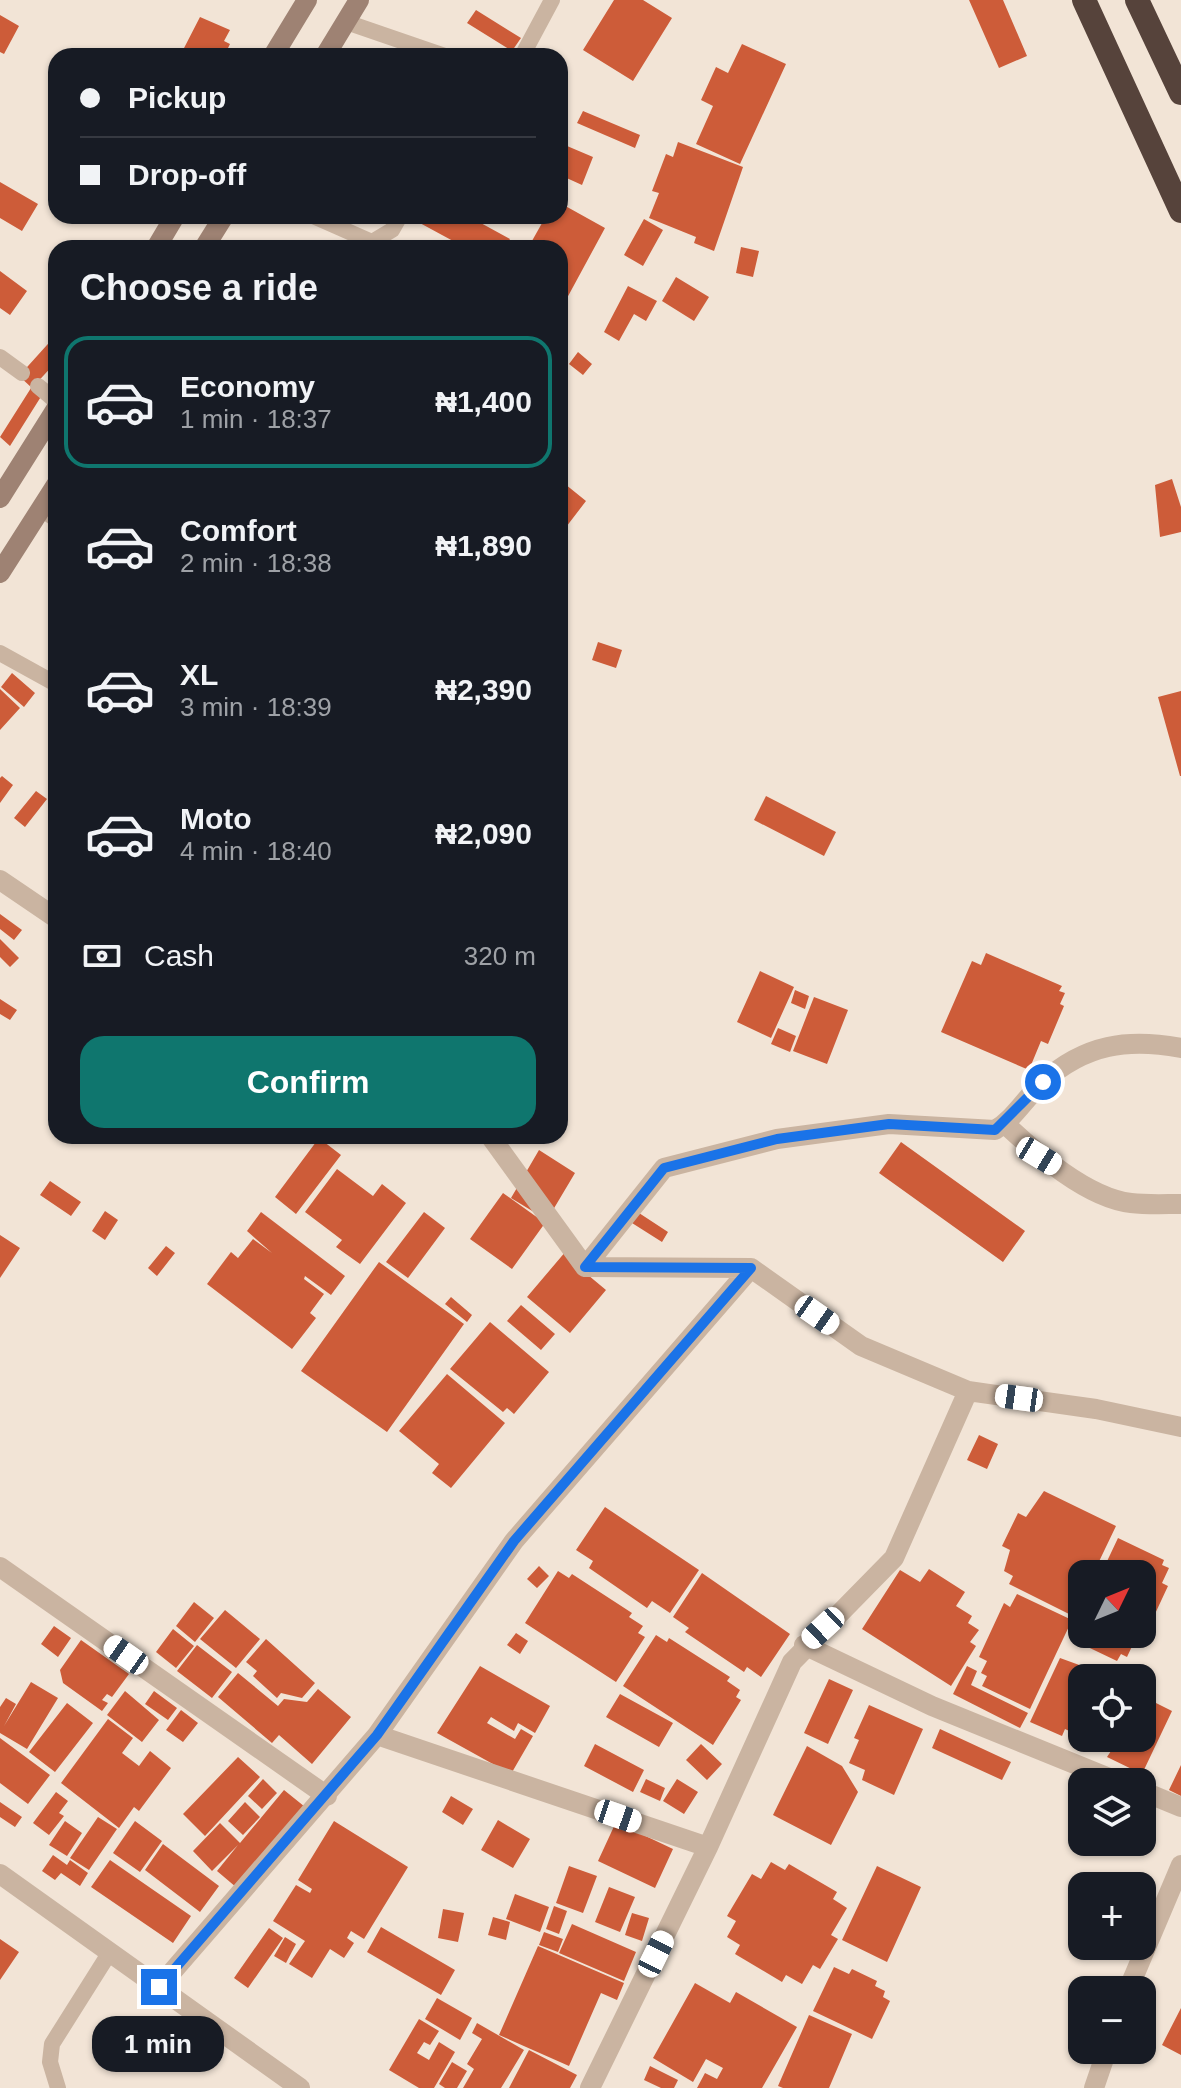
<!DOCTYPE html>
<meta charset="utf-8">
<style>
body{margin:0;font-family:Helvetica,sans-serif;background:#20242c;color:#f1f3f6;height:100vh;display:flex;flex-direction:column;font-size:30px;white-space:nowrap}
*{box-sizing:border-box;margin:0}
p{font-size:26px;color:#9ea1a6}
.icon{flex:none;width:44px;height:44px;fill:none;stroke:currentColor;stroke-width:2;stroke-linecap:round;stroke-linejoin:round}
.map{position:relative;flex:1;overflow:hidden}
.sheet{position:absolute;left:48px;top:240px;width:520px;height:904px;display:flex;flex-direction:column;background:#171b24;border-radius:24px;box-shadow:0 2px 6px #0004}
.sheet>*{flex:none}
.banner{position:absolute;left:48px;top:48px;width:520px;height:176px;border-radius:24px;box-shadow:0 2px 6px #0004;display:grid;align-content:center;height:176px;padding:0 32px;background:#171b24}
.needle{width:52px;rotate:47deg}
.controls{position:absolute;left:1068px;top:1560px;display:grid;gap:16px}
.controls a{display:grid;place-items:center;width:88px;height:88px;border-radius:16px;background:#171b24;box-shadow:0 2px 6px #0004;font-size:40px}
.end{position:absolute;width:36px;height:36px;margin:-18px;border:10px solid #1a73e8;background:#fff;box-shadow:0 0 0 4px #fff}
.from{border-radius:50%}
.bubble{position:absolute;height:56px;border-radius:24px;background:#171b24;box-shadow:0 2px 6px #0004;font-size:26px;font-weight:600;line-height:56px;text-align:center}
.car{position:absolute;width:24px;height:48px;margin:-24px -12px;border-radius:10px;box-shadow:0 0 6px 2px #0007;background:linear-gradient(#fff 24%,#345 0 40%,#fff 0 76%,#345 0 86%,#fff 0)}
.banner b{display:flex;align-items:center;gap:28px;height:76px;font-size:30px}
.banner b+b{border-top:2px solid #363941}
.banner i{width:20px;height:20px;background:#f1f3f6}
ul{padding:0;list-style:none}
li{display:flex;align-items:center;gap:24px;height:132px;margin:0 16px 12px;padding:0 16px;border:4px solid transparent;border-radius:24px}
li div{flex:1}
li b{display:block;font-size:30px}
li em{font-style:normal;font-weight:600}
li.on{border-color:#0f766e}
li>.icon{width:72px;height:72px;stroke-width:1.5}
h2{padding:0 32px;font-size:36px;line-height:96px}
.pay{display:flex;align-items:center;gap:20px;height:88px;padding:0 32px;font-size:30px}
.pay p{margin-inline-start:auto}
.button{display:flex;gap:16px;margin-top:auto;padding:16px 32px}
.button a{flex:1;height:92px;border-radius:24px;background:#0f766e;color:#fff;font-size:32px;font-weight:600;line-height:92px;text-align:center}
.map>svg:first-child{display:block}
.building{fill:#cd5c39}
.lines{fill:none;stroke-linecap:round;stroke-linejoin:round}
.lane{stroke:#cab4a1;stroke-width:16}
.street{stroke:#cab4a1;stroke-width:20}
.secondary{stroke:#9e8273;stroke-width:20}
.highway{stroke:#56433b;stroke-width:24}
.route{stroke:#1a73e8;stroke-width:10}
</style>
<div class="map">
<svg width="1181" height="2088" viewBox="0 0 1181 2088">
<rect width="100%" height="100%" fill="#f2e4d6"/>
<path class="building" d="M614 0H643L672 18 633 81 583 50Z
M969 0H1003L1027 56 999 68Z
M476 10 521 38 512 51 467 23Z
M0 15 19 26 4 54 0 52Z
M200 17 230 30 224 41 230 44 224 56H191L183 50Z
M742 44 786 64 740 164 696 144 713 106 701 100 716 67 728 73Z
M583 111 640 135 635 148 577 123Z
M678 142 743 167 714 251 694 243 696 237 649 218 659 193 652 191 666 154 673 157Z
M560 143 593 157 582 185 560 175Z
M0 182 38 204 22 231 0 218Z
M560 203 605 228 560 311V248H528L546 216H560Z
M421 216H468L510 239 505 248H466L418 222Z
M644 219 663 230 643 266 624 255Z
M741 247 759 251 753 277 736 273Z
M0 271 27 291 10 315 0 308Z
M676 277 709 297 694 321 662 301Z
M628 286 657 301 646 321 634 314 619 341 604 332Z
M56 335V362L32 388 19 376Z
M578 352 592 364 583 375 569 364Z
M31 388 42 395 10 446 0 437Z
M1172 479 1181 507V532L1160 537 1155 485Z
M560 480 586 501 560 535Z
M598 642 622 650 616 668 592 660Z
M12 673 35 693 24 707 1 687Z
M0 689 20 708 0 730Z
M1181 691V776H1180L1158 697Z
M2 776 13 785 0 803V778Z
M36 791 47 799 25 827 14 818Z
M766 796 836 832 824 856 754 820Z
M0 914 22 930 14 940 0 929Z
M0 939 19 958 10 967 0 957Z
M986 953 1062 986 1059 991 1065 993 1060 1004 1064 1006 1048 1044 1041 1041 1029 1070 941 1032 972 961 981 965Z
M760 971 794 987 771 1038 737 1022Z
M795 990 809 996 805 1009 791 1003Z
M814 997 848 1010 827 1064 793 1051Z
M0 999 17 1010 10 1020 0 1014Z
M778 1028 796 1036 790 1052 771 1044Z
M319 1138 341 1155 296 1214 275 1197Z
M901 1142 1025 1231 1003 1262 879 1173Z
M539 1150 575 1173 547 1220 511 1198Z
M337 1169 373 1196 382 1184 406 1203 360 1264 336 1247 342 1240 305 1212Z
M50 1181 81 1202 71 1216 40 1195Z
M503 1193 545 1223 512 1269 470 1239Z
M105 1211 118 1220 105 1240 92 1231Z
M261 1212 345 1276 331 1295 305 1276 304 1279 324 1294 310 1313 316 1318 292 1349 207 1284 231 1252 238 1258 253 1239 272 1253 247 1231Z
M424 1212 445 1228 408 1278 386 1262Z
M639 1213 668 1232 662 1242 632 1223Z
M0 1235 20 1248 0 1278Z
M572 1244 576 1265 606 1290 570 1333 527 1297Z
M166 1246 175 1253 157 1276 148 1268Z
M379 1262 464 1324 387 1432 301 1371Z
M451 1297 472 1315 467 1322 445 1304Z
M521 1305 555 1334 541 1350 507 1321Z
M490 1322 549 1372 514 1414 507 1408 503 1412 450 1369Z
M447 1374 505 1423 451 1488 432 1473 439 1464 399 1431Z
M979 1435 998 1444 987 1469 967 1460Z
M1044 1491 1116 1526 1093 1574H1082V1597L1073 1616 1009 1584 1013 1576 1004 1571 1010 1550 1002 1546 1018 1513 1026 1517Z
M605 1507 699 1570 670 1613 652 1601 647 1608 589 1568 593 1561 576 1550Z
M1118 1538 1164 1560 1162 1565 1169 1568 1162 1583 1168 1586 1140 1646 1134 1642 1127 1657 1121 1654 1117 1661 1071 1639 1082 1615V1634H1142V1574H1101Z
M539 1566 549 1576 537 1588 527 1579Z
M929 1569 965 1592 956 1606 972 1616 968 1623 979 1630 970 1642 976 1646 951 1686 862 1629 900 1570 920 1582Z
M558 1571 569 1578 572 1574 632 1613 629 1617 643 1626 638 1633 645 1637 616 1682 525 1623Z
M702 1573 790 1634 761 1677 747 1667 744 1672 685 1632 689 1628 673 1617Z
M1017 1594 1072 1620 1030 1709 982 1686 987 1676 981 1673 987 1661 979 1657 1004 1603 1010 1607Z
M194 1602 214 1618 195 1642 176 1626Z
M225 1610 260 1639 236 1668 200 1639Z
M54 1626 71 1638 58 1657 41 1644Z
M173 1629 194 1646 176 1668 156 1652Z
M516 1633 528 1641 520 1654 507 1645Z
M656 1635 667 1642 669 1638 730 1677 727 1681 740 1690 736 1697 741 1700 713 1745 623 1686Z
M266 1639 315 1683 302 1698 281 1693 277 1698 253 1676 257 1671 246 1662Z
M81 1640 129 1674 112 1697 107 1694 102 1700 108 1703 102 1711 63 1683 60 1670Z
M197 1645 232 1672 212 1698 177 1671Z
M1060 1658 1115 1678H1082V1737L1065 1729 1062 1736 1030 1722Z
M480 1666 550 1706 535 1733 518 1723 514 1731 491 1717 487 1723 515 1739 521 1729 533 1736 511 1774 437 1733Z
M967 1666 977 1671 971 1685 1028 1713 1020 1728 953 1694Z
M238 1673 278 1706 284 1699 307 1702 318 1689 351 1717 312 1764 279 1735 272 1743 218 1697Z
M829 1679 853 1690 828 1744 804 1733Z
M31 1682 58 1698 27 1749 0 1733V1707L6 1698 16 1704 4 1726Z
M125 1691 159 1720 142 1742 107 1715Z
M154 1691 177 1708 168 1720 145 1704Z
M1142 1691 1148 1694 1146 1698 1172 1711 1142 1774 1107 1757 1111 1751 1084 1738H1142Z
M620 1694 673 1723 659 1747 606 1717Z
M67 1703 93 1723 55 1772 29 1752Z
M869 1705 923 1729 894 1795 862 1780 865 1770 849 1763 859 1740 854 1738Z
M181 1710 198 1723 183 1742 166 1730Z
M108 1719 133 1738 122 1753 139 1766 150 1751 171 1768 139 1811 134 1807 119 1828 61 1783Z
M940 1729 1011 1762 1002 1780 932 1748Z
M0 1738 50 1775 28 1804 0 1783Z
M595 1744 644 1770 633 1792 584 1766Z
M701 1744 722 1764 707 1780 686 1760Z
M807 1746 842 1766 858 1792 831 1845 773 1815Z
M238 1757 260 1777 205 1836 183 1814Z
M1181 1765V1796L1169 1790Z
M263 1779 277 1793 262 1809 248 1796Z
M646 1779 665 1788 660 1801 640 1792Z
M677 1779 698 1792 684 1814 663 1801Z
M284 1790 310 1811 243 1893 217 1871 238 1845 212 1871 193 1851 220 1823 240 1843Z
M56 1792 68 1801 59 1813 64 1816 49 1835 33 1823Z
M451 1796 473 1809 463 1825 442 1812Z
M0 1802 22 1817 15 1827 0 1817Z
M245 1802 260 1817 243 1835 228 1821Z
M98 1817 117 1829 89 1870 70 1858Z
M498 1820 530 1839 513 1868 481 1850Z
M65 1821 82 1833 67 1856 49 1845Z
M135 1821 162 1841 140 1872 113 1853Z
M334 1821 408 1867 364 1939 351 1931 347 1938 354 1943 344 1958 330 1949 312 1978 289 1964 305 1941 273 1921 296 1885 310 1893 312 1889 298 1880Z
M616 1822 673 1849 655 1888 598 1861Z
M163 1844 219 1886 200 1912 145 1870Z
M53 1855 67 1865 70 1860 88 1873 80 1886 61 1873 55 1880 42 1871Z
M110 1860 191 1916 173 1943 91 1887Z
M771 1862 785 1870 789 1864 837 1892 833 1899 847 1908 831 1935 838 1939 820 1969 813 1965 802 1984 786 1975 782 1982 735 1954 740 1945 727 1937 736 1921 727 1916 752 1874 761 1879Z
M569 1866 597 1876 583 1913 556 1903Z
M877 1866 921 1887 887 1962 842 1940Z
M609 1887 635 1897 620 1932 595 1922Z
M515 1894 549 1907 540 1932 506 1919Z
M554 1906 567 1911 559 1934 546 1929Z
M443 1909 464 1913 458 1942 438 1938Z
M632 1913 649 1918 642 1941 625 1935Z
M493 1917 510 1922 506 1940 488 1935Z
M572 1924 636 1952 624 1981 559 1953Z
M381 1927 455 1970 441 1995 367 1952Z
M269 1928 283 1938 248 1988 234 1978Z
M544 1932 563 1939 558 1952 539 1945Z
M285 1937 296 1944 286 1963 274 1956Z
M0 1939 19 1952 0 1980Z
M538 1946 624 1983 617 2000 601 1993 569 2066 499 2035Z
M834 1967 849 1974 852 1969 877 1981 875 1986 885 1991 883 1997 890 2001 872 2039 813 2011Z
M695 1983 730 2003 736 1992 797 2027 762 2088H697L705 2073 717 2079 723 2068 706 2059 693 2082 653 2058Z
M437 1998 472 2018 460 2040 425 2019Z
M1181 2008V2055L1162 2045Z
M809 2015 852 2034 829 2088H783L778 2086Z
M419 2019 439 2031 430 2045 424 2042 417 2053 429 2060 439 2042 455 2052 434 2088H419L389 2070Z
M477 2023 524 2050 501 2088H463L474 2069 467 2064 482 2039 472 2033Z
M529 2050 577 2075 570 2088H509Z
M452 2062 467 2071 457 2088H445L439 2084Z
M650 2066 678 2080 674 2088H661L644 2080Z"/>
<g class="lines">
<path class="lane" d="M346 22 445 56
M522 56 552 0
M313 216 372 242 392 230 400 216
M0 357 22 373
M38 386 56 401
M41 509 56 519
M0 653 56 684
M58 2088 50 2062 52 2044 110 1952"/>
<path class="street" d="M0 880 56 918
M1005 1124C1036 1153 1087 1198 1131 1203 1147 1205 1165 1204 1181 1204
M490 1136 585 1267
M585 1267 664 1168 777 1139 889 1124 995 1130C1015 1118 1026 1097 1043 1082 1085 1044 1128 1038 1181 1048
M585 1267 751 1268 861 1346 968 1391 1096 1409 1181 1427
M0 1567 327 1796
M804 1645 932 1706 1119 1782
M377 1735 708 1847
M1142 1791 1181 1807
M0 1874 300 2088
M159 1987 377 1735 514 1541 751 1268
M1128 1990 1181 1865
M590 2088 708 1847 792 1662 894 1558 968 1391
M1094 2088 1107 2050"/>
<path class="secondary" d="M273 56 307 0
M325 56 359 0
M156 248 175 216
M204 248 224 216
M0 498 56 409
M0 573 56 485"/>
<path class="highway" d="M1084 0 1181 211
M1137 0 1181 93"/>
</g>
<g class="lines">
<path class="route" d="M159 1987 377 1735 514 1541 751 1268 585 1267 664 1168 777 1139 889 1124 995 1130 1043 1082"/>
</g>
</svg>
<div class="controls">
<a><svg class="needle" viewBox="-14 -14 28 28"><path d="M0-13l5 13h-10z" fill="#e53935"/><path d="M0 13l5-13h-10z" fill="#9ea1a6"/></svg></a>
<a><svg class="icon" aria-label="locate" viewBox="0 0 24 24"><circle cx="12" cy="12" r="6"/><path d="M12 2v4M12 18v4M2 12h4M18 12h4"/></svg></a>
<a><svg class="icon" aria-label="layers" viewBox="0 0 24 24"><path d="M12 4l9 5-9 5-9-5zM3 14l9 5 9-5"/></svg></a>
<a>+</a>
<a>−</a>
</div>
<i class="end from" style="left:1043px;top:1082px"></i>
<i class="end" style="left:159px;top:1987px"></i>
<div class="bubble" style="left:92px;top:2016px;width:132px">1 min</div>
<i class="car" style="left:1039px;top:1156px;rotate:121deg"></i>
<i class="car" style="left:817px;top:1315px;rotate:125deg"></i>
<i class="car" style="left:1019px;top:1398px;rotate:278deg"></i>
<i class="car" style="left:823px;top:1628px;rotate:227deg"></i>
<i class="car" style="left:126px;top:1655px;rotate:305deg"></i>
<i class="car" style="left:618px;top:1816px;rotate:109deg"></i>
<i class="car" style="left:656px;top:1954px;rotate:26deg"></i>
<div class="banner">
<b><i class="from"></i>Pickup</b>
<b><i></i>Drop-off</b>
</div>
<section class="sheet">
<h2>Choose a ride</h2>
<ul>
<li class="on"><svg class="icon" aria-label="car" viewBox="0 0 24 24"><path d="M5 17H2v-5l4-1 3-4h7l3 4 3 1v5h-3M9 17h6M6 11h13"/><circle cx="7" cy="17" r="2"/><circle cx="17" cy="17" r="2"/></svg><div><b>Economy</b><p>1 min · 18:37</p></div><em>₦1,400</em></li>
<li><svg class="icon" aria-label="car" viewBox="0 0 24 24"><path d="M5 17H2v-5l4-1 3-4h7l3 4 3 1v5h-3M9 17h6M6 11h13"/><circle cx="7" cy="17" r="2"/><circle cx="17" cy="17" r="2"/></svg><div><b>Comfort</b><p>2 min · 18:38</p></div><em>₦1,890</em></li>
<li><svg class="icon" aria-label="car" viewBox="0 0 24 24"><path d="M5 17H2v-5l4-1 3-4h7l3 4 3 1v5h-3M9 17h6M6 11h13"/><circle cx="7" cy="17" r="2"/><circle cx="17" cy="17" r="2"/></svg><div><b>XL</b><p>3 min · 18:39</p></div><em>₦2,390</em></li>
<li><svg class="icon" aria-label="car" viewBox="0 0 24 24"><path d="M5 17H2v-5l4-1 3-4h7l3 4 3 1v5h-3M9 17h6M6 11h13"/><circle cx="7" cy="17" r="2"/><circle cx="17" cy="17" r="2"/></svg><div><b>Moto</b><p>4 min · 18:40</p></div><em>₦2,090</em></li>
</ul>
<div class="pay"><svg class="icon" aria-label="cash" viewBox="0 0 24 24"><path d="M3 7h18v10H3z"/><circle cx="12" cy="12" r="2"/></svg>Cash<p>320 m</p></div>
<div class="button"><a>Confirm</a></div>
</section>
</div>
